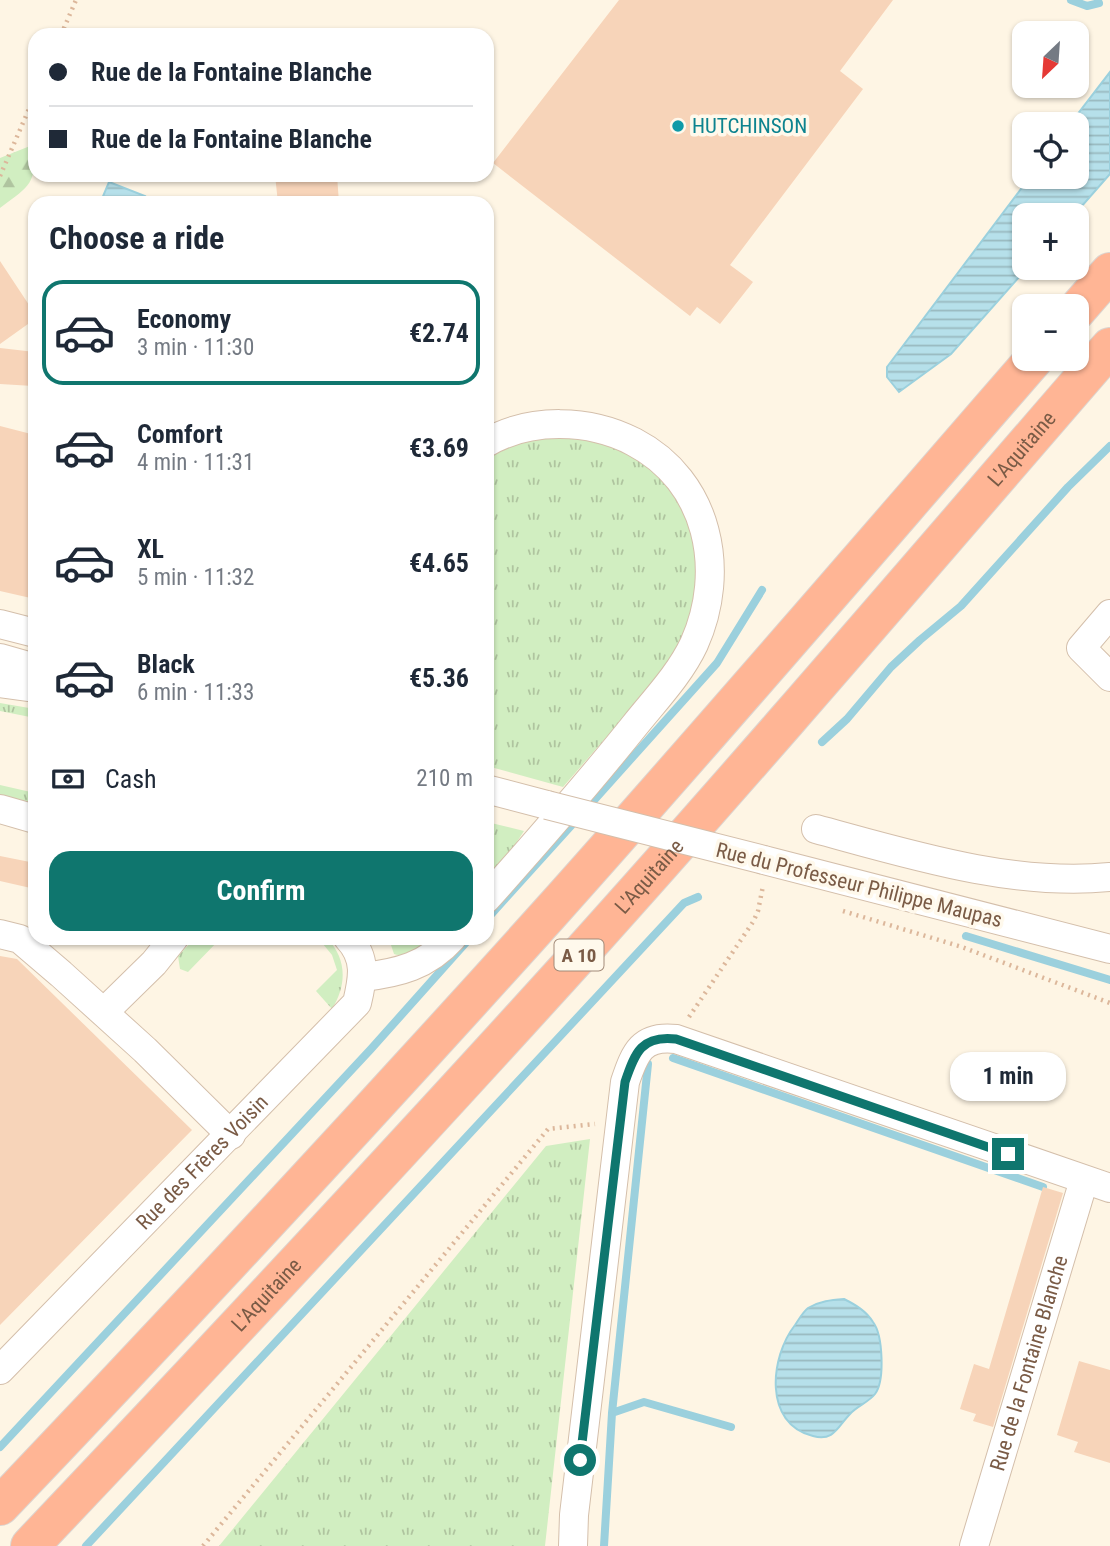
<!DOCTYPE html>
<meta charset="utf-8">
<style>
body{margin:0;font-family:"Roboto Condensed",sans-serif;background:#f6f6f7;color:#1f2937;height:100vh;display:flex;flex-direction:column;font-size:26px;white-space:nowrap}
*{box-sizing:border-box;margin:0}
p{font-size:23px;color:#747a83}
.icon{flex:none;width:38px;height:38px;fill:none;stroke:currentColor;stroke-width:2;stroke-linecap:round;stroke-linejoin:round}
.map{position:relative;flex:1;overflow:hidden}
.drawer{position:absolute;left:28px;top:196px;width:466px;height:749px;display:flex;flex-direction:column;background:#fff;border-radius:21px;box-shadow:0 2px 5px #0004}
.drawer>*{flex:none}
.banner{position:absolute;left:28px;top:28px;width:466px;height:154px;border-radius:21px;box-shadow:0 2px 5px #0004;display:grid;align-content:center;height:154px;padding:0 21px;background:#fff}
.needle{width:46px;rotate:205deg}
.fabs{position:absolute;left:1012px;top:21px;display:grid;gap:14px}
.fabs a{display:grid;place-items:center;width:77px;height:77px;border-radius:14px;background:#fff;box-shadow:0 2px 5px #0004;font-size:35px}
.end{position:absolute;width:32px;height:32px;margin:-16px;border:9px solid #0f766e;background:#fff;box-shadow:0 0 0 4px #fff}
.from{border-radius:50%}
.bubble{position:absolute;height:49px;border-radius:21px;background:#fff;box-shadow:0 2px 5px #0004;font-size:23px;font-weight:700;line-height:49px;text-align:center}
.banner b{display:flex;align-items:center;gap:24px;height:66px;font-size:26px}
.banner b+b{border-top:2px solid #e0e1e3}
.banner i{width:18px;height:18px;background:#1f2937}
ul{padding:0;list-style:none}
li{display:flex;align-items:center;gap:21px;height:105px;margin:0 14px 10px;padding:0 7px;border:4px solid transparent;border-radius:21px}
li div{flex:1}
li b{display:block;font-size:26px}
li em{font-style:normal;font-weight:700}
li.active{border-color:#0f766e}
li>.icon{width:63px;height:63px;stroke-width:1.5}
h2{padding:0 21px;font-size:32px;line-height:84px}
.pay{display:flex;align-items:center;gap:18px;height:77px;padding:0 21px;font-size:26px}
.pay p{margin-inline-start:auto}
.primary-button{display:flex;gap:14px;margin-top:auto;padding:14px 21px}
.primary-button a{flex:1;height:80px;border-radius:21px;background:#0f766e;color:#fff;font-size:28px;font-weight:700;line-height:80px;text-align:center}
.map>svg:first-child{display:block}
.grass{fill:url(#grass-tufts)}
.forest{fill:url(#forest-firs)}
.water{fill:url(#water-rules);stroke:#9bd0dd;stroke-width:2}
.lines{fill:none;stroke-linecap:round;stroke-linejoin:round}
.stream{stroke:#9bd0dd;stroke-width:8}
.building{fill:#f7d4b9}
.minor-casing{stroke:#d4bfab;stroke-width:30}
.highway-casing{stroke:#dcd4cf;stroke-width:40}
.path{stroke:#dcb79b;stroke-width:4.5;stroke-dasharray:2 5;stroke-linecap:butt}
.minor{stroke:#fff;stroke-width:28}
.highway{stroke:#ffb595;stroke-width:38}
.minor-bridge-casing{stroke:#d4bfab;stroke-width:30;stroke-linecap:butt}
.minor-bridge{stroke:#fff;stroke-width:28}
.route{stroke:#0f766e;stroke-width:9}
.culture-dot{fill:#0f9aa8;stroke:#fff9ec;stroke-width:2.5}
.labels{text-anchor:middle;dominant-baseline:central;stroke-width:7;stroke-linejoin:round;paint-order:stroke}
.shield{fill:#fff9ec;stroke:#a28a78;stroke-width:2}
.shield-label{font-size:19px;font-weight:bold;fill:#7a5b46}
.culture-label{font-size:21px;fill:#0d838f;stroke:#fff9ec;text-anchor:start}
.street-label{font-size:21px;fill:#7a5b46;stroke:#fff9ec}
</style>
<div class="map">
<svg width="1110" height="1546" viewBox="0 0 1110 1546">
<defs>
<pattern id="grass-tufts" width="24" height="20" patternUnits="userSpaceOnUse" patternTransform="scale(1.75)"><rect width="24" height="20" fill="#d1eec1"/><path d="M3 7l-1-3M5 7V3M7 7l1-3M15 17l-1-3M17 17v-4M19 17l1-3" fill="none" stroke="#afc49f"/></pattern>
<pattern id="forest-firs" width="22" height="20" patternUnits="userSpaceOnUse" patternTransform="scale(1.75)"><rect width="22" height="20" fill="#d1eec1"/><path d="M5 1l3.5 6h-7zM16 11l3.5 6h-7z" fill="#afc49f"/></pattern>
<pattern id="water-rules" width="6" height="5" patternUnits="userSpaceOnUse" patternTransform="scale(1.75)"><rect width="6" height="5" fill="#b6e0ea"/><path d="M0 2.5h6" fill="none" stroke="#99b9bf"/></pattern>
</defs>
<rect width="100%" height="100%" fill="#fef5e4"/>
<path class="grass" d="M546 436 600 442 621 448 659 475 676 495 691 524 698 557 692 618 669 665 563 787 487 766 486 457 505 447Z
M0 703 35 709V718L0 711Z
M0 785 35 793V807L0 799Z
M487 822 524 831 487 887Z
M195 938H221L188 972 180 969 178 956Z
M318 938H327C347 959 347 985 332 1009L316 991 337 970 332 955Z
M393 938H437C426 950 411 959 394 954L391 945Z
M590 1139 545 1546H219L546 1146Z"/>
<path class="forest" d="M35 144C35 185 32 184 0 208V158Z"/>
<path class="water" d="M1110 72V174L1074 215H1024V268H1027L951 354 899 392 887 377V367L1030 177H1076V124H1070Z
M109 182 145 196 142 203 101 201Z
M844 1299C856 1305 866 1311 873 1322 883 1335 885 1381 875 1394 869 1402 857 1406 850 1414 838 1426 834 1442 813 1436 763 1424 770 1357 795 1325 799 1319 803 1312 808 1308 820 1301 831 1300 844 1299Z"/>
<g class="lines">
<path class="stream" d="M1071 0 1087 6 1099 3
M822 742 847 719 891 667 920 640 961 606 1068 487 1110 446
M587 808 717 663 762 590
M486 920 578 818
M966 936 1110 980
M673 1058 1043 1187
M648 1064 612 1413 644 1402 731 1427
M0 1447 371 1049 470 938
M86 1546 684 903 698 897
M604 1546 612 1413"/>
</g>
<path class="building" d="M619 0H893L840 71 863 89 730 265 753 282 720 324 697 307 690 316 493 163Z
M275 175H337L339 203H278Z
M0 261 35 314V319L0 344Z
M0 348 35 352 33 386 0 384Z
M0 426 35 435V599L0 591Z
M0 856 35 863V889L0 881Z
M0 956 17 959 192 1130 0 1325Z
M1043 1187 1063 1193 993 1427 973 1421 976 1414 960 1409 974 1364 989 1369Z
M1079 1361 1110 1370V1463L1074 1452 1078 1442 1057 1435Z"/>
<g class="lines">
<defs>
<g id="minor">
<path d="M486 443C530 417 590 419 634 442 709 481 727 571 694 644 680 674 655 700 635 725 587 785 537 842 486 899"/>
<path d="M1110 614 1081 648 1110 677"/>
<path d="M0 624 35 633"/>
<path d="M0 658 35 668"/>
<path d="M0 683 35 688"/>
<path d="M486 789 547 805"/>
<path d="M0 809 35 819"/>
<path d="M816 829C908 854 1013 887 1110 877"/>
<path d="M764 860 1110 949"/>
<path d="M0 934 20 939 61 974 145 1050 231 1135"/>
<path d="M363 977C398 973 427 966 452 938"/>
<path d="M104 1012 154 963 174 938"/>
<path id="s1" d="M0 1370 357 1003C363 978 367 958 348 938"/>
<path d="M573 1546 574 1515 625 1082C635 1052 642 1035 676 1039L1110 1188"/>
<path id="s2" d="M974 1546 1084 1180"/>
</g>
<g id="highway">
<path d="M1076 311 1110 272"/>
<path d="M0 1506C186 1311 369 1114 549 914 713 731 873 544 1034 359"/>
<path id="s3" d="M30 1546C216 1350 401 1152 582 952 761 753 935 549 1110 347"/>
</g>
</defs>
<use href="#minor" class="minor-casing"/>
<use href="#highway" class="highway-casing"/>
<path class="path" d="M61 35 76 0
M0 176 35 95
M843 911 962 947 1110 1003
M689 1017 753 922 758 911 763 886
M203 1546 548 1129 595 1124"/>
<use href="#minor" class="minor"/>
<use href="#highway" class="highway"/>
<defs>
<path id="minor-bridge" d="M547 805 764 860"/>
</defs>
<use href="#minor-bridge" class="minor-bridge-casing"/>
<use href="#minor-bridge" class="minor-bridge"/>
</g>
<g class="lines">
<path class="route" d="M580 1460 625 1082C635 1052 642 1035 676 1039L1008 1154"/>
</g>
<circle class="culture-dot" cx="678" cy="126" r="7"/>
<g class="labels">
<rect class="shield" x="554.5" y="939.5" width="49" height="31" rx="5"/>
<g class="shield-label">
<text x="579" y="955">A 10</text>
</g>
<g class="culture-label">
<text x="692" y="126">HUTCHINSON</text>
</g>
<g class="street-label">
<text stroke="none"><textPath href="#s3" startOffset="1479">L'Aquitaine</textPath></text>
<text stroke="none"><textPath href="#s3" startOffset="912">L'Aquitaine</textPath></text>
<text transform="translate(859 885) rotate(14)">Rue du Professeur Philippe Maupas</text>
<text stroke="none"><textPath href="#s1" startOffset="290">Rue des Frères Voisin</textPath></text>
<text stroke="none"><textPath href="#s3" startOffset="345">L'Aquitaine</textPath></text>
<text stroke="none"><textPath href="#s2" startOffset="191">Rue de la Fontaine Blanche</textPath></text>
</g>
</g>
</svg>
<div class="fabs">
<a><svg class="needle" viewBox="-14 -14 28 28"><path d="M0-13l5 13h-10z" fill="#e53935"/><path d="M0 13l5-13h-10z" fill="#747a83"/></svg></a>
<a><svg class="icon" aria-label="locate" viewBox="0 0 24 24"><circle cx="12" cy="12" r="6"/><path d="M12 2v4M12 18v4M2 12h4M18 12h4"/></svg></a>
<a>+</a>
<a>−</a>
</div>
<i class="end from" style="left:580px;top:1460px"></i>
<i class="end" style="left:1008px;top:1154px"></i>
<div class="bubble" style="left:950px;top:1052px;width:116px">1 min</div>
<div class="banner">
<b><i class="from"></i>Rue de la Fontaine Blanche</b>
<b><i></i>Rue de la Fontaine Blanche</b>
</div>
<section class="drawer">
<h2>Choose a ride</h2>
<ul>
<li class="active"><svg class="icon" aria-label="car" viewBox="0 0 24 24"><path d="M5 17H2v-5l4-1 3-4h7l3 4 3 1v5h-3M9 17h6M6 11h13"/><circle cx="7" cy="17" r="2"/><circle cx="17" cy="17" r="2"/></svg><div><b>Economy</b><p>3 min · 11:30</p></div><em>€2.74</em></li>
<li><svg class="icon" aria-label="car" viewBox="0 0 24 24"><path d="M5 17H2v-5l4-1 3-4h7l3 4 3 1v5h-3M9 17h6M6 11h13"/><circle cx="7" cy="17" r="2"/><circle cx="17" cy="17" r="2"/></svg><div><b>Comfort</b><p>4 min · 11:31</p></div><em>€3.69</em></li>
<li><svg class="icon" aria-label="car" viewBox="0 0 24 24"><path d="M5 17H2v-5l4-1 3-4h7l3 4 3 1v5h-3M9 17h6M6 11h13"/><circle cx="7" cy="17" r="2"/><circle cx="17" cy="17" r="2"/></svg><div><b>XL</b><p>5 min · 11:32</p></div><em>€4.65</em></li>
<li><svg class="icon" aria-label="car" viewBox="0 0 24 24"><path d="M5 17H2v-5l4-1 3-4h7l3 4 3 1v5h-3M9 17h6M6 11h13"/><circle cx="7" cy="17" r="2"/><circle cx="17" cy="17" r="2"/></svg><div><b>Black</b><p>6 min · 11:33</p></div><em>€5.36</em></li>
</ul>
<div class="pay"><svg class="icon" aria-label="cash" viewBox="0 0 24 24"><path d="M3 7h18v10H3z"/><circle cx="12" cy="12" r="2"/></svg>Cash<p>210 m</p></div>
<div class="primary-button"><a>Confirm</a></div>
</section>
</div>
